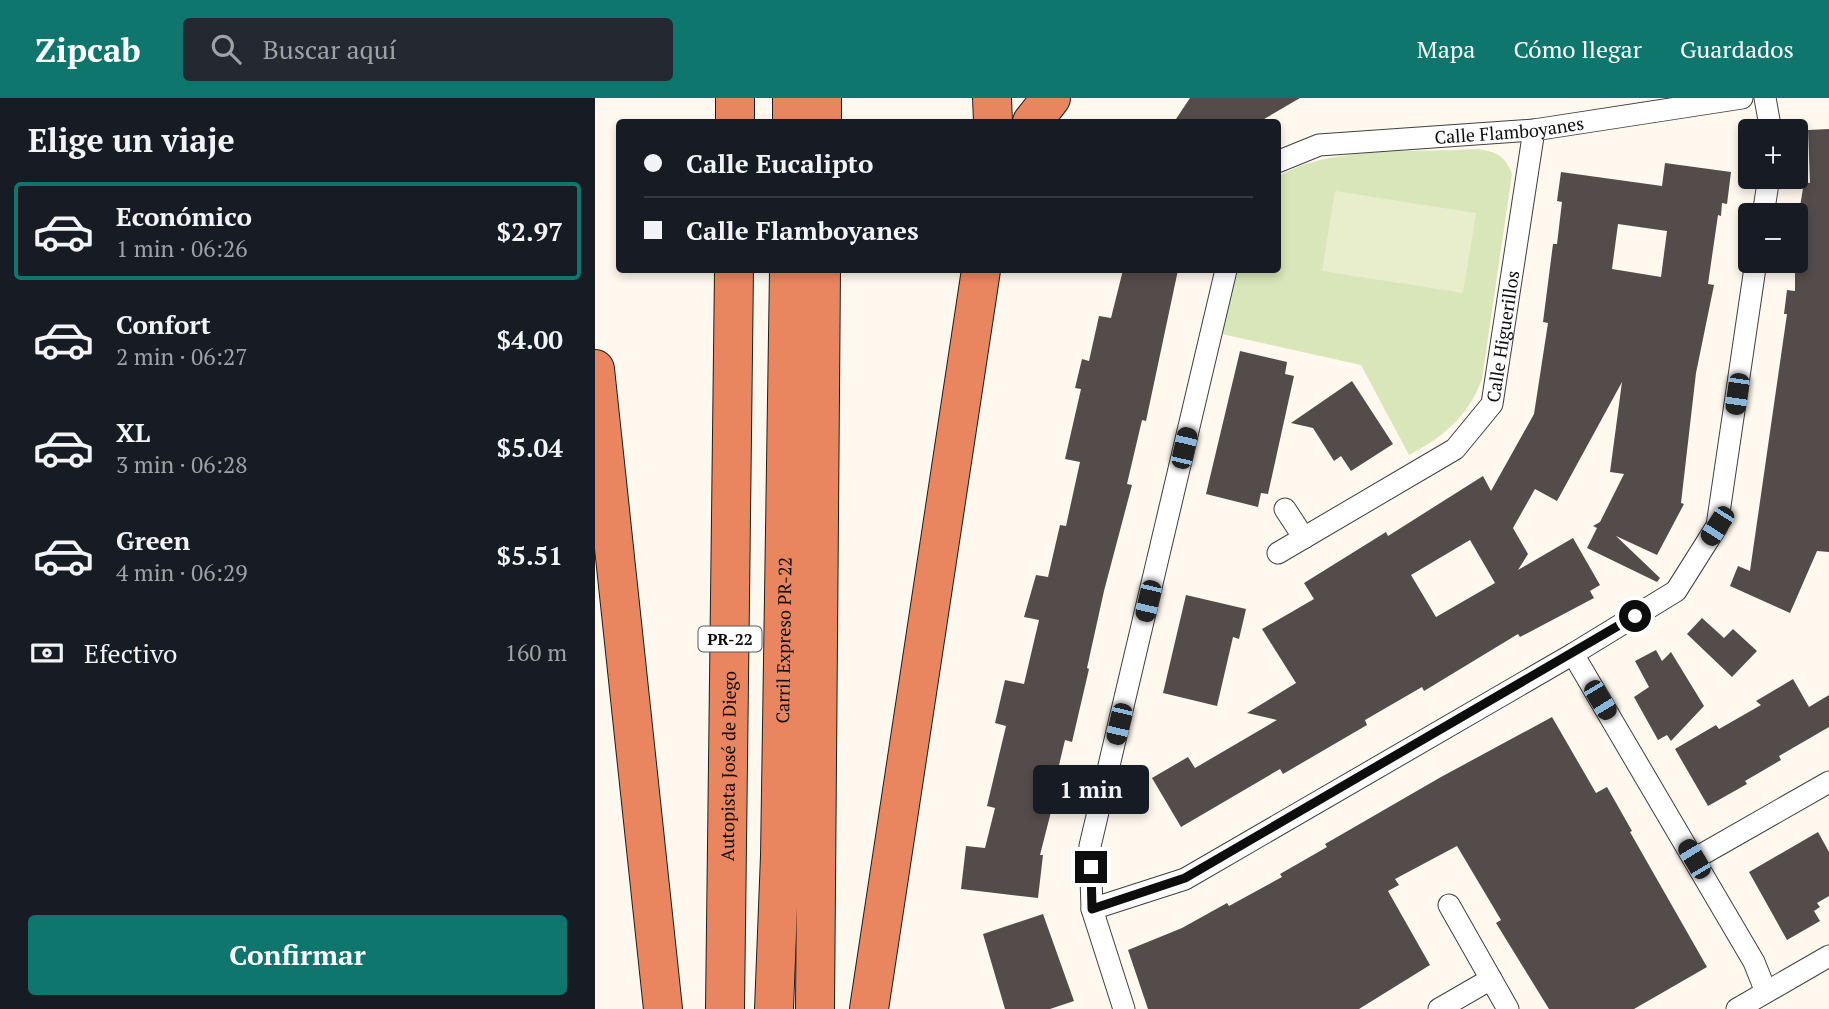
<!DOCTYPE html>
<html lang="es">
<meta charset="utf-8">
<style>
body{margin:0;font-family:"PT Serif",serif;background:#242831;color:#f1f3f6;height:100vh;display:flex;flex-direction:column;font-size:26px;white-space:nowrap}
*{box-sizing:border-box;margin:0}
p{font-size:23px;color:#9ea1a6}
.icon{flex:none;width:38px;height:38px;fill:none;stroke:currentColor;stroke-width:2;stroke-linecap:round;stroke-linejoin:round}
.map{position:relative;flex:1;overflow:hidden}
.details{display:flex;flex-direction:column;background:#171b24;width:595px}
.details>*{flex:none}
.guide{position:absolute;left:21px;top:21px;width:665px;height:154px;border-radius:7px;box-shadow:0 4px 10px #0003;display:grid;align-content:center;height:154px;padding:0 28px;background:#171b24}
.controls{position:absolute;left:1143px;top:21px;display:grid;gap:14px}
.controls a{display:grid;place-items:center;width:70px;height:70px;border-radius:7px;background:#171b24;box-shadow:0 4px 10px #0003;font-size:35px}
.end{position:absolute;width:32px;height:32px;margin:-16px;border:9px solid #0d0d0d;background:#fff;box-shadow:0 0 0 4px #fff}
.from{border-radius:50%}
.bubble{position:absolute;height:49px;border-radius:7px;background:#171b24;box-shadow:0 4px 10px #0003;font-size:23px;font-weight:700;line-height:49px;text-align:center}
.car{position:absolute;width:21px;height:42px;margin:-21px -10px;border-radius:9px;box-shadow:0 0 5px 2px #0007;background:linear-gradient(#222 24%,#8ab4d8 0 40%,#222 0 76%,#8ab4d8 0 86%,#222 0)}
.guide b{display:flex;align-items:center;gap:24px;height:66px;font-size:26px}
.guide b+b{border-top:2px solid #363941}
.guide i{width:18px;height:18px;background:#f1f3f6}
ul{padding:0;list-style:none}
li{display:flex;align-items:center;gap:21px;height:98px;margin:0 14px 10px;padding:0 14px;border:4px solid transparent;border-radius:7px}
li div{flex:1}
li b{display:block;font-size:26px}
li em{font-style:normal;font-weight:700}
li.on{border-color:#0f766e}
li>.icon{width:63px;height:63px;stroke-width:1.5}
h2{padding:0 28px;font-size:32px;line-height:84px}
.pay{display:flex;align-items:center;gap:18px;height:77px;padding:0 28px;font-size:26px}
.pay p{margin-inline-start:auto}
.primary-button{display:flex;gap:14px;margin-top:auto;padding:14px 28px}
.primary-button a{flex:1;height:80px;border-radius:7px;background:#0f766e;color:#fff;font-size:28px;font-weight:700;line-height:80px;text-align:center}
header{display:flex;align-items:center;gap:42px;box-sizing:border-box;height:98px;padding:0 35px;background:#0f766e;color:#fff}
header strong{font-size:33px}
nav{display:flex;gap:38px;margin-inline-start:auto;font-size:24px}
.search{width:490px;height:63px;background:#242831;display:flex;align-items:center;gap:18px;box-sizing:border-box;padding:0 24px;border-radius:7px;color:#9ea1a6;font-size:26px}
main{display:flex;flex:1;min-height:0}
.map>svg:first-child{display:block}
.green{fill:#d8e6ba}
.pitch{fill:#e8edcb}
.building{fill:#544c4a;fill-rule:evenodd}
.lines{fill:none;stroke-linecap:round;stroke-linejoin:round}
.minor-casing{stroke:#404040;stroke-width:23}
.motorway-casing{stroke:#1e1e1e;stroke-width:40}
.minor{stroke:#fff;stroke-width:21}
.motorway{stroke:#ea865f;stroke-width:38}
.route{stroke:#0d0d0d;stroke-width:9}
.labels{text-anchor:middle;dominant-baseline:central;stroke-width:7;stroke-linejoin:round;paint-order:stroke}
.shield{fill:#fff;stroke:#565656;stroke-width:2}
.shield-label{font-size:16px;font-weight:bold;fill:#0d0d0d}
.street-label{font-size:18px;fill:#0d0d0d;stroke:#fff}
</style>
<header>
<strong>Zipcab</strong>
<div class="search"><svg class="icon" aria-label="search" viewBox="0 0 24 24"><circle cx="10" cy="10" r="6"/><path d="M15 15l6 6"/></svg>Buscar aquí</div>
<nav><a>Mapa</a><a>Cómo llegar</a><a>Guardados</a></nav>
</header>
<main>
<section class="details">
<h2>Elige un viaje</h2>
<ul>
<li class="on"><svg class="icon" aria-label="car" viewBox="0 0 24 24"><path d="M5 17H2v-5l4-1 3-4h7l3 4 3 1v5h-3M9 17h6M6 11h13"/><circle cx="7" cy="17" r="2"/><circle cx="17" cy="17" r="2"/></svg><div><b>Económico</b><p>1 min · 06:26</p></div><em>$2.97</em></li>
<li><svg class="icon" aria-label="car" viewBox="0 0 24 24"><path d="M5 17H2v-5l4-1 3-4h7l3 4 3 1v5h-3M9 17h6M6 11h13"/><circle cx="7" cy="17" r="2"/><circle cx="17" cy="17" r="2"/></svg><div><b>Confort</b><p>2 min · 06:27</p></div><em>$4.00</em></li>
<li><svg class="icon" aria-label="car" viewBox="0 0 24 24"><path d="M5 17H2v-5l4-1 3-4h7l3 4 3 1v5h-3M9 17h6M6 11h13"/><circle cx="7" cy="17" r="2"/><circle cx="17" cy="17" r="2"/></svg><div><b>XL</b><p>3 min · 06:28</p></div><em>$5.04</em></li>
<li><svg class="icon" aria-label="car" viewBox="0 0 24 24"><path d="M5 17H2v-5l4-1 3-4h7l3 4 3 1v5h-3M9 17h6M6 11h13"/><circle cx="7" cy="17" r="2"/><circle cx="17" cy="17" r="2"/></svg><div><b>Green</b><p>4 min · 06:29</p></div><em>$5.51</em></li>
</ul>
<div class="pay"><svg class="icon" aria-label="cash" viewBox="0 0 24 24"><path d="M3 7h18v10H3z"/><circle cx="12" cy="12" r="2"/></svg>Efectivo<p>160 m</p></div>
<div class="primary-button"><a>Confirmar</a></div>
</section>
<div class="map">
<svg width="1234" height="911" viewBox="0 0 1234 911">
<rect width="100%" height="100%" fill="#fef8ee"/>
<path class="green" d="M883 51C901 54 910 57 917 76L887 281C873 318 849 339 814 357L766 267 627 236 641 172H682L683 79C733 47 823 55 883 51Z"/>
<path class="pitch" d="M740 93 881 115 868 195 727 173Z"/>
<path class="building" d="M595 0H705L664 24H579Z
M1234 31V454L1222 453 1195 515 1135 488 1143 468 1155 473 1192 216H1189L1192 192 1200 193V140L1209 84 1215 85 1213 32Z
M1070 65 1136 74 1132 106 1127 105 1126 118 1123 117 1113 186 1119 187 1101 275 1086 405 1089 406 1062 457 1021 438 1065 480 1062 484 992 450 1002 430 998 428 1005 424 1029 376 1015 374 1027 284 962 403 940 391 918 430 933 456 923 472 978 440 1005 487 995 493 999 500 925 539 923 536 829 593 827 589 770 622 772 627 688 676 685 671 586 729 557 680 593 659 600 670 682 622 652 615 701 585 667 531 719 501 709 485 791 434 793 438 888 378 896 393 939 316 953 225 948 224 958 146H962L967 104 962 103 966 74 1067 88ZM1023 126 1072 133 1066 179 1017 171ZM875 442 900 485 841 519 816 477Z
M528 172H583L551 323 547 322 532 386 537 387 509 493 492 570 494 571 477 644 470 642 455 705 458 706 445 757H448L443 800 366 791 371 748 390 750 400 710 392 708 411 628 400 625 410 582 429 586 444 522 429 519 441 477 453 479 465 427 471 428 485 364 470 361 486 291 480 290 487 261 494 263 504 218 516 220Z
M645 253 692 264 690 276 699 278 673 396 666 395 663 409 611 396Z
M757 283 798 346 756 373 746 358 739 363 718 330 696 325Z
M591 497 651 511 644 541 638 539 622 608 568 595Z
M1107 520 1129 540 1138 531 1162 553 1137 579 1092 536Z
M1061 552 1067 563 1076 554 1109 608 1076 643 1072 637 1063 642 1039 599 1054 589 1040 563Z
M1198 581 1214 609 1234 597V629L1184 658 1186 662 1150 683 1152 686 1113 708 1080 651 1121 627 1124 631 1166 607 1161 603Z
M957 619 1001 695 1012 689 1037 733 1035 734 1112 869 1039 911H954L901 825 906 822 862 748 800 781 804 787 793 793 835 867 764 911H553L533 852 587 830 632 805 634 808 687 779 685 776 732 749 730 746 846 679Z
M1223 734 1234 754V798L1222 805 1225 809 1219 813 1225 823 1192 842 1154 774Z
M448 816 479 903 455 911H410L388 836Z"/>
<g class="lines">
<defs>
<g id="minor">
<path d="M1170 0 1176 33"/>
<path id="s1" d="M682 64 724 47 939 32 1147 0"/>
<path d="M1168 117 1174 79"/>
<path d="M690 411 709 440"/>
<path id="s2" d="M683 455 860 351 897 306 939 32"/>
<path d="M978 556 1159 864 1171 894"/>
<path d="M1099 761 1234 684"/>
<path d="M854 807 913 911"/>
<path d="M497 811 590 781 978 556 1081 493 1122 428 1161 163"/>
<path d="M529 911 497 811 495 748 631 172"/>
<path d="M844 911 896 881"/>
<path d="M1142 911 1234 858"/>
</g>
<g id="motorway">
<path d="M397 0 398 24"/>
<path d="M140 24V0"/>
<path d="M197 24V0"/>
<path d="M227 24V0"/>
<path d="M437 24 456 0"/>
<path d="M0 271 68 911"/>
<path id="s3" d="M130 911 139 172"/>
<path id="s4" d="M179 911 185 758 194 172"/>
<path d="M220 911 226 172"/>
<path d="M274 911 386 172"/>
</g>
</defs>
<use href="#minor" class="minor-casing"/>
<use href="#motorway" class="motorway-casing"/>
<use href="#minor" class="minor"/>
<use href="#motorway" class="motorway"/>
</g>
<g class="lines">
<path class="route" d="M496 769 497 811 590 780 1040 518"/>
</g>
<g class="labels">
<rect class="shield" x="103.5" y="528.5" width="63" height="25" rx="5"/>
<g class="shield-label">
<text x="135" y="541">PR-22</text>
</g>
<g class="street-label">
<text stroke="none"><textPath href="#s1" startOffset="236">Calle Flamboyanes</textPath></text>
<text stroke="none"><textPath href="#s2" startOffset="332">Calle Higuerillos</textPath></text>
<text stroke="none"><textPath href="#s4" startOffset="369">Carril Expreso PR-22</textPath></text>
<text stroke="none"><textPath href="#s3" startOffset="243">Autopista José de Diego</textPath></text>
</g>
</g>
</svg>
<div class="controls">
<a>+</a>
<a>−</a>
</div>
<i class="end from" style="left:1040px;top:518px"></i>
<i class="end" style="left:496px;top:769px"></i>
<div class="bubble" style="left:438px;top:667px;width:116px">1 min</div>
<i class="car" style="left:1142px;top:296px;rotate:188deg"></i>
<i class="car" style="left:589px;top:350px;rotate:13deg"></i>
<i class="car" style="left:1122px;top:428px;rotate:213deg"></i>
<i class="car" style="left:553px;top:503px;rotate:193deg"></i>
<i class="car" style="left:1005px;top:602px;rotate:149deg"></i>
<i class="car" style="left:524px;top:626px;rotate:193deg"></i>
<i class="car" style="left:1099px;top:761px;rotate:329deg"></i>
<div class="guide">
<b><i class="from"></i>Calle Eucalipto</b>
<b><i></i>Calle Flamboyanes</b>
</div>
</div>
</main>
